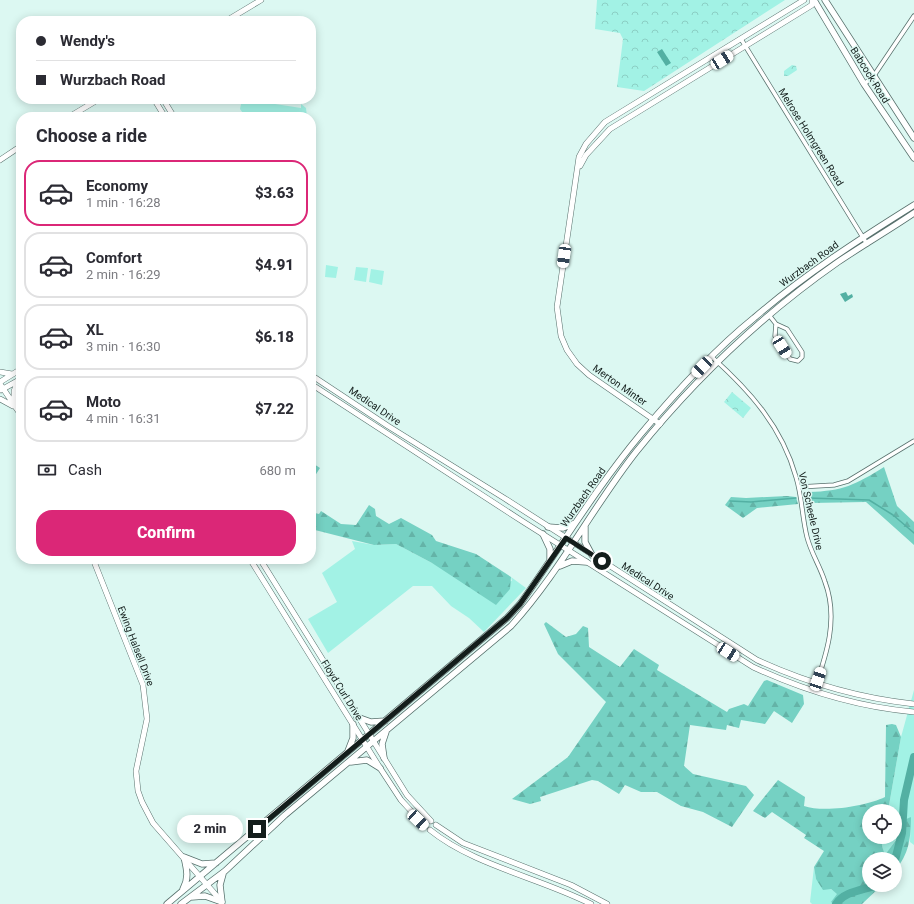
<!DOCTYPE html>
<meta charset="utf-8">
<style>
body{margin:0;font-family:Roboto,sans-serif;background:#f2f2f3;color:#2b2b33;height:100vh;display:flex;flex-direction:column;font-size:15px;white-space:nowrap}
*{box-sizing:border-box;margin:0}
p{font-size:13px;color:#7c7c81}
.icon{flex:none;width:22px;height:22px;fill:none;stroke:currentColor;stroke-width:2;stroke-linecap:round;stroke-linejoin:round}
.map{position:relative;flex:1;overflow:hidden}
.drawer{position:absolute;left:16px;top:112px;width:300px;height:452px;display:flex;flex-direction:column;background:#fff;border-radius:16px;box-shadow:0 2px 10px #0003}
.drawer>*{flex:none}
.guide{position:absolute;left:16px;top:16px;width:300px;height:88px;border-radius:16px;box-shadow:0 2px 10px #0003;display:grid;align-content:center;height:88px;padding:0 20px;background:#fff}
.tools{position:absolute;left:862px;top:804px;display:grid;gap:8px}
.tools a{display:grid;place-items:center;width:40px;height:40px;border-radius:50%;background:#fff;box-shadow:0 2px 10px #0003;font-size:20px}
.end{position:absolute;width:18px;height:18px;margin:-9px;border:5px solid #131d1b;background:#fff;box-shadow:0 0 0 2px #fff}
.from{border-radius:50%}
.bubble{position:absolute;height:28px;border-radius:14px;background:#fff;box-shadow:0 2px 10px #0003;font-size:13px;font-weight:800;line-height:28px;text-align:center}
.car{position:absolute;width:12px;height:24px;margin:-12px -6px;border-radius:5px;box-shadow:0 0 3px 1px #0007;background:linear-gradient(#fff 24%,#345 0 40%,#fff 0 76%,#345 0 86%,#fff 0)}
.guide b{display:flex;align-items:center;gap:14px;height:38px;font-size:15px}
.guide b+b{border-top:1px solid #e1e1e2}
.guide i{width:10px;height:10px;background:#2b2b33}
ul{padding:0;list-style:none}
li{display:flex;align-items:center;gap:12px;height:66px;margin:0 8px 6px;padding:0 12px;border:2px solid #e1e1e2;border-radius:16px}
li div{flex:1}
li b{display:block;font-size:15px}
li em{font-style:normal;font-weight:800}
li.selected{border-color:#db2777}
li>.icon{width:36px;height:36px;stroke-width:1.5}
h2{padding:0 20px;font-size:18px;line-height:48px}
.pay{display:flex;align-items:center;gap:10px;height:44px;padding:0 20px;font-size:15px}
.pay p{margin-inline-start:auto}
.cta{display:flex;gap:8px;margin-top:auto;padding:8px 20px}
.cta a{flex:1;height:46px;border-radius:16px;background:#db2777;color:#fff;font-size:16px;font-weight:800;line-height:46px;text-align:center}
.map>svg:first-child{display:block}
.grass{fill:#a2f2e5}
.forest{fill:url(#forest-firs)}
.park{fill:url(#park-crowns)}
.water{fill:#53b0a3}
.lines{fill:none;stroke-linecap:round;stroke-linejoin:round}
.stream{stroke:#53b0a3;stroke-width:1.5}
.river{stroke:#53b0a3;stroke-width:8}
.street-casing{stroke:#58716d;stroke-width:5}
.secondary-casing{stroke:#58716d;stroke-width:6}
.primary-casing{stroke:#58716d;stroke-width:7}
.street{stroke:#fff;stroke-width:3.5}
.secondary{stroke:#fff;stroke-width:5}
.primary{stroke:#fff;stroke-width:5.5}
.route{stroke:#131d1b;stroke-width:5}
.labels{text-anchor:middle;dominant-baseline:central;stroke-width:3;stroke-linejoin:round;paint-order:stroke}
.street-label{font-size:10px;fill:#131d1b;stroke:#dcf8f2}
</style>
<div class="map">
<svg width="914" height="904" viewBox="0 0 914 904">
<defs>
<pattern id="forest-firs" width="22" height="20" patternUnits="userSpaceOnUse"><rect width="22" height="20" fill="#75d1c3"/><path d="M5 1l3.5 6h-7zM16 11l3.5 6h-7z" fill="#64b3a7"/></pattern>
<pattern id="park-crowns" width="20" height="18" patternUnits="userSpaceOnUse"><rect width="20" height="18" fill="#a2f2e5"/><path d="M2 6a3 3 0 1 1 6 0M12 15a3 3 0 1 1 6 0" fill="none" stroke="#8bcfc4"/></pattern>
</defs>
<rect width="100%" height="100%" fill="#dcf8f2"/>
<path class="grass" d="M242 99 301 108V104L306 108 307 117H277L250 113 249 117 245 116 240 109Z
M326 265 338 267 336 278 325 277Z
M356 267 368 268 366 282 354 280Z
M371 269 384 271 382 285 369 282Z
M352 541 374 545 396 544 432 563 512 581 511 577 526 588 484 632 469 618 451 606 432 586H413L328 653 308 619 337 602 322 573 355 549Z
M914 690V845L910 842 911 817 885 856 882 846 883 837H895V811H888L901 737Z
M814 867 816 879 838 894 832 902 834 904H812L810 902Z"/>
<path class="forest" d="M311 462 320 468 311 482Z
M884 467 897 506 914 522V545L866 502 810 503 809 492C843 491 855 485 884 467Z
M787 496 796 497 798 504 757 508 743 518 725 505 731 497 746 498Z
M369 505 375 509 376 516 389 524 401 518 432 535 436 541 476 554 511 577 510 589 496 605 432 563 396 544 374 545 311 529V515L313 516 315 513 319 514 321 511 341 524 356 525Z
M546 622 566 637 576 634 583 626 588 628 589 647 620 667 634 649 659 665 657 670 727 712 729 709 744 704 748 706 764 681 767 680 803 695 804 704 792 723 774 711 765 724 741 720 739 728 727 725 726 730 690 725 684 766 693 774 746 786 754 795 732 827 703 812 681 806 657 792H641L625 785 619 794 598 781 592 780 540 797 541 801 530 804 512 799 568 757 606 702 558 654 544 624Z
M892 724 896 725 901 737 888 811H869V837H883L882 846 885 855 896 840 904 820 911 817C911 837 909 855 895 870V859H869V885H882L862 904H834L831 902 837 894 831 889 823 890 816 879 814 867 824 851 804 838 806 835 772 812 765 818 753 811 778 780 805 797 804 806C824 813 867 806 885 797L886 725Z"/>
<path class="park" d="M597 0H785L644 91 617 87 623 39 620 33 595 29Z
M792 65 796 66 797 70 788 76H784V71Z
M732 392 751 408 743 418 724 402Z"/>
<path class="water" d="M662 49 671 63 666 66 657 52Z
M846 292 848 296 852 294 853 297 845 302 840 294Z"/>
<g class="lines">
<path class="stream" d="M808 498 869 500 893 515 914 533
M730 501 751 502 796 498"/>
<path class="river" d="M895 860 902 833 904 800 914 757
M836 904C844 891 864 890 877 885"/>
<defs>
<path id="street" d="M741 39 867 244
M864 84 873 77 914 16
M769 315 776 324 787 329 802 352V357L798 361 790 359 775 336 776 324
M712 357C750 391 782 427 796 477 802 496 802 517 807 537 811 553 820 566 825 582 839 619 826 656 814 691
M799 487 834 485 848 481 914 441"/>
<path id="secondary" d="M226 21 261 0
M154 99 165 117
M163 99 174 117
M69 117 99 99
M0 160 21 146
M580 166 586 155 610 129 812 5V0
M0 372 12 374
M311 375 388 426 504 498 757 660C807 683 859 698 914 704
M0 382 21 369
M0 384 21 415
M311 384 522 521 753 667C805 691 857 707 914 712
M1 390 21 379
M0 399 13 406
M14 405V391L18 381
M660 424 589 375 577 364 567 350 561 336 557 307 579 157 586 144 605 122 804 0
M93 559 143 685 147 719 136 771 138 791 142 802 153 823 222 902
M250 559 380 768 401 800 425 826
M260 559 407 795 431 821
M436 825 463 843 571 885 607 904
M430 830C473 865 540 878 591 904"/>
<path id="primary" d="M814 0 864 84 914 158
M825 0 914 138
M548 527 563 528 575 523
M585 527V542L592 555
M543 534 550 549V560
M560 566 572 561 586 562
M357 717 371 722 385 721
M348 751 353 738V724
M384 758 382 744 386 732
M351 762 367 760 380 768
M184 857 202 864 216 863
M183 889C189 878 187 870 184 857
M192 897 205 896 222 902
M222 902 220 885 223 874
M167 904 507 618 520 604C560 548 596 488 640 435 675 393 712 352 754 318 804 275 858 240 914 205
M181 904 225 871 285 815 511 626C560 572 592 508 636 452 694 380 762 315 838 262 863 245 889 230 914 213"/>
</defs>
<use href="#street" class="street-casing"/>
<use href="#secondary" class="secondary-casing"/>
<use href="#primary" class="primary-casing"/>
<use href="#street" class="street"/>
<use href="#secondary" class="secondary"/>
<use href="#primary" class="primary"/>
</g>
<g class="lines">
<path class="route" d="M257 829 507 618 520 604 566 538 602 561"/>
</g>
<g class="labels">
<g class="street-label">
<text transform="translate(870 75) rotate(58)">Babcock Road</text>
<text transform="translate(811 137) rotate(58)">Melrose Holmgreen Road</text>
<text transform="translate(809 264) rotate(-36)">Wurzbach Road</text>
<text transform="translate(620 385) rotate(35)">Merton Minter</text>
<text transform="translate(375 406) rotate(34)">Medical Drive</text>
<text transform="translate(583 497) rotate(-55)">Wurzbach Road</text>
<text transform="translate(811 511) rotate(77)">Von Scheele Drive</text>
<text transform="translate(648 581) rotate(33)">Medical Drive</text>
<text transform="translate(136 646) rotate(69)">Ewing Halsell Drive</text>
<text transform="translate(342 690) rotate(58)">Floyd Curl Drive</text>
</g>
</g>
</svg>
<div class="tools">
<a><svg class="icon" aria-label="locate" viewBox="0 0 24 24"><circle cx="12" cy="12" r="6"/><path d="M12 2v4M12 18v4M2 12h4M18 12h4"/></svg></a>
<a><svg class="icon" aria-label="layers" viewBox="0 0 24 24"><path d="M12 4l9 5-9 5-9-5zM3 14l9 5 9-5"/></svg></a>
</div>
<i class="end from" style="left:602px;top:561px"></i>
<i class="end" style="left:257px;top:829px"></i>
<div class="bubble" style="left:177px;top:815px;width:66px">2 min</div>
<i class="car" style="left:722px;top:60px;rotate:58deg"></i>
<i class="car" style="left:564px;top:256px;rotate:188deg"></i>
<i class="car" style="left:782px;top:347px;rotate:148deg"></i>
<i class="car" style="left:702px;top:367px;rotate:224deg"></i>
<i class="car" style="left:728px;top:652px;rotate:123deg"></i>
<i class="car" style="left:818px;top:679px;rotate:19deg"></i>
<i class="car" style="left:418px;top:820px;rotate:133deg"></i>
<div class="guide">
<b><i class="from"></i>Wendy's</b>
<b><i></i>Wurzbach Road</b>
</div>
<section class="drawer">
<h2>Choose a ride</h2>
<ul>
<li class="selected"><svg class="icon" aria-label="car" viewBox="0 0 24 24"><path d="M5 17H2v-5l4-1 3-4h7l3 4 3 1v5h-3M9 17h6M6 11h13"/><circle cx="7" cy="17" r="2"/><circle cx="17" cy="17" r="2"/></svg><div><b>Economy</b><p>1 min · 16:28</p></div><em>$3.63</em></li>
<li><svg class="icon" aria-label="car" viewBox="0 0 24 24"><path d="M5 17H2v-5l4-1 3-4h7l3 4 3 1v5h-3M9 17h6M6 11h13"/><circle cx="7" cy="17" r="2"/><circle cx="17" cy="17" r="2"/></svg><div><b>Comfort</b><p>2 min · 16:29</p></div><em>$4.91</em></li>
<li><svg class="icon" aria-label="car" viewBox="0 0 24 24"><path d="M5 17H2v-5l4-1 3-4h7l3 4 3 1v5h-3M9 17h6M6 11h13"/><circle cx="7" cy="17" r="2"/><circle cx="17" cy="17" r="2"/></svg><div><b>XL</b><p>3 min · 16:30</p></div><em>$6.18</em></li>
<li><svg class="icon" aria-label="car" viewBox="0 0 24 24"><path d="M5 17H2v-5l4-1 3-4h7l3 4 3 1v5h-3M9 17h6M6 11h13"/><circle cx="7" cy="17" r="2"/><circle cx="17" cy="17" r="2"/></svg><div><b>Moto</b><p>4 min · 16:31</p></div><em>$7.22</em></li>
</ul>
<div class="pay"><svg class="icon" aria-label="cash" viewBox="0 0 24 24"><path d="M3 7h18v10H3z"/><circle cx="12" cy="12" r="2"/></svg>Cash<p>680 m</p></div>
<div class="cta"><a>Confirm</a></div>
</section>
</div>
